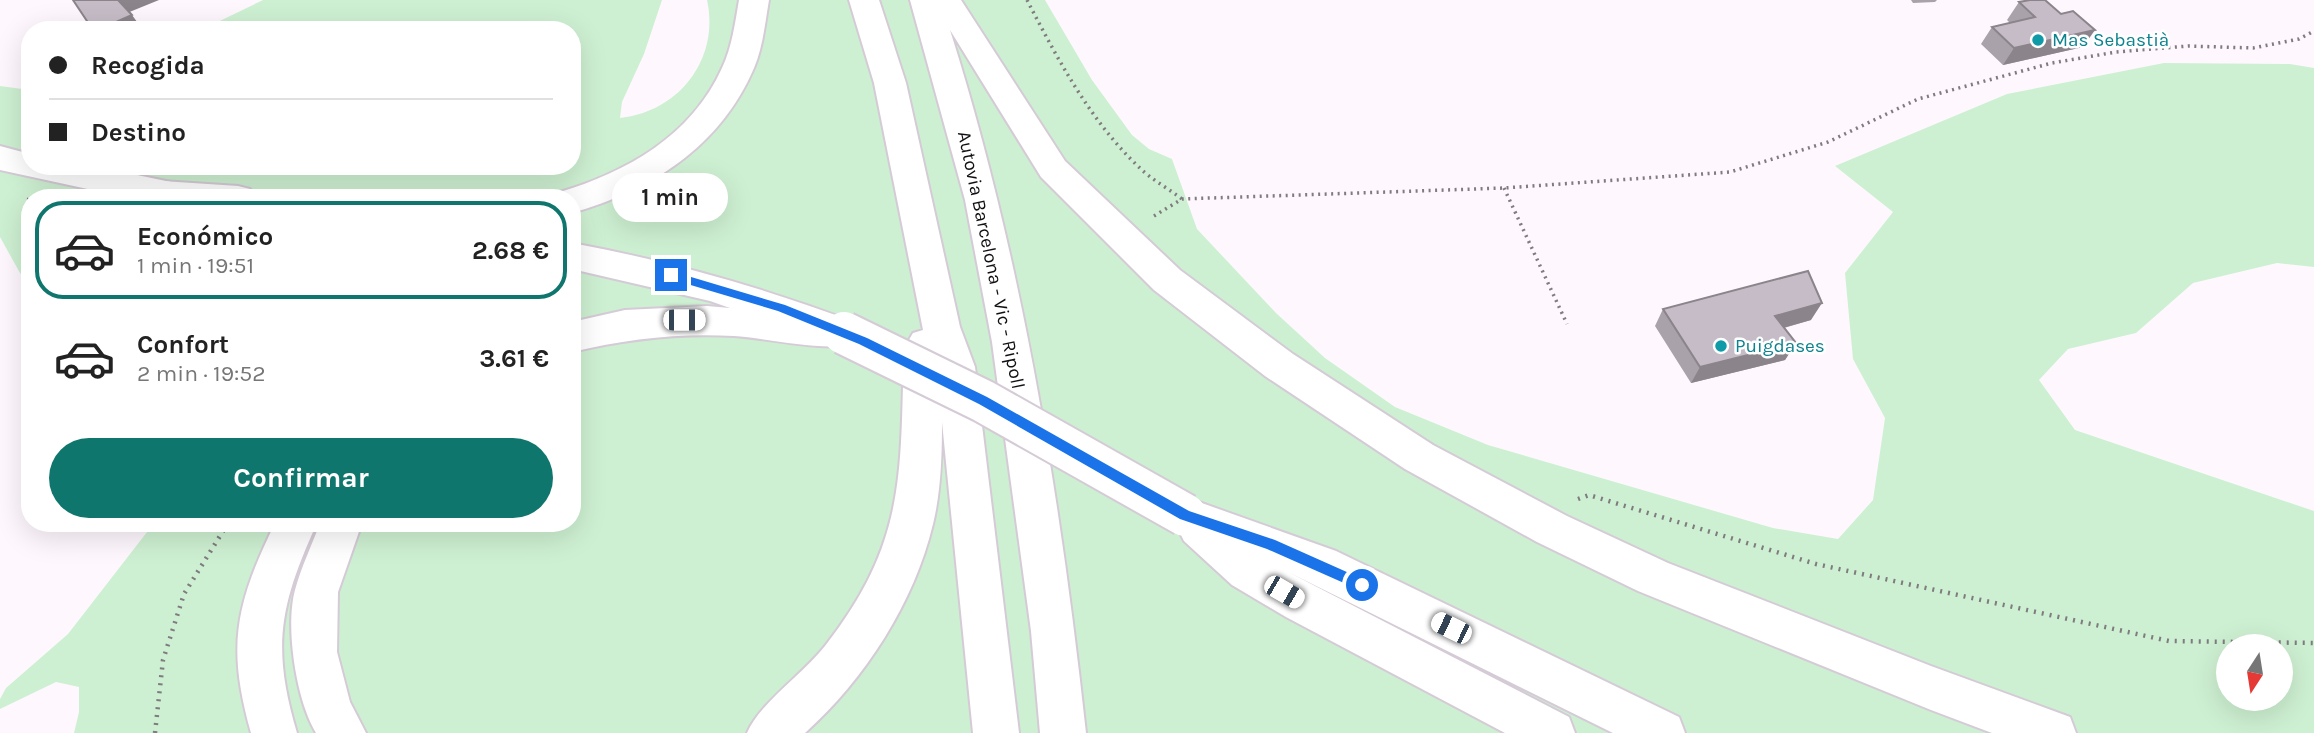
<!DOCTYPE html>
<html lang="es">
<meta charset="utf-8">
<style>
body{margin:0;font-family:Karla,sans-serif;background:#f6f6f6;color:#222;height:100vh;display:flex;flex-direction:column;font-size:26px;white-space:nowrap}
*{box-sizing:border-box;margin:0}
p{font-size:23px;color:#767676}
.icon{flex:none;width:38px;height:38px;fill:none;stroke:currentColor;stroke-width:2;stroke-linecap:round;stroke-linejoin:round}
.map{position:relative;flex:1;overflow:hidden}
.details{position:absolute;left:21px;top:189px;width:560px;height:343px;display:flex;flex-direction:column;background:#fff;border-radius:28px;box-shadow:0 7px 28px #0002}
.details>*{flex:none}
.top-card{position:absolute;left:21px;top:21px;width:560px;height:154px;border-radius:28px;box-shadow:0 7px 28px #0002;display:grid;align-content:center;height:154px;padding:0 28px;background:#fff}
.needle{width:46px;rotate:192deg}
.controls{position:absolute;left:2216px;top:634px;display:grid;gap:14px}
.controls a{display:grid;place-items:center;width:77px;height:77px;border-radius:50%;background:#fff;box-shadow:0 7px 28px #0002;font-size:35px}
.end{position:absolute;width:32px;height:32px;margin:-16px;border:9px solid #1a73e8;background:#fff;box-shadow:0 0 0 4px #fff}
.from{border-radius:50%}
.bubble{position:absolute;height:49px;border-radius:24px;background:#fff;box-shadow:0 7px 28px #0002;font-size:23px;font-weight:700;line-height:49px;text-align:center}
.car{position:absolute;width:21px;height:42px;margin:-21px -10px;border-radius:9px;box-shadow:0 0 5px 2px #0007;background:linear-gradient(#fff 24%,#345 0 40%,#fff 0 76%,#345 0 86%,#fff 0)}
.top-card b{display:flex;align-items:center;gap:24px;height:66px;font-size:26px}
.top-card b+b{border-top:2px solid #e0e0e0}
.top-card i{width:18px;height:18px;background:#222}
ul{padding:12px 0 0;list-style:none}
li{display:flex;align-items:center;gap:21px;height:98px;margin:0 14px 10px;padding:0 14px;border:4px solid transparent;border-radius:28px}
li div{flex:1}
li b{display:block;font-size:26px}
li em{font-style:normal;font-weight:700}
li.active{border-color:#0f766e}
li>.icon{width:63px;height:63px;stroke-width:1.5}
.cta{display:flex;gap:14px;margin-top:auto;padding:14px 28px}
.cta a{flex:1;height:80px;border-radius:42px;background:#0f766e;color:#fff;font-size:28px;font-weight:700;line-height:80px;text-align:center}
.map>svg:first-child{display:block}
.green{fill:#cef0d2;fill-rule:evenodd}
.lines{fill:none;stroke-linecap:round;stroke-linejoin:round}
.secondary-casing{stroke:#d5cbd6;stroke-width:4}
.highway-casing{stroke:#d5cbd6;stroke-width:4}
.path-far1{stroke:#7f7b7f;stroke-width:3.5;stroke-dasharray:2 4.5;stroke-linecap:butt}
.path{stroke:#7f7b7f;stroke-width:4.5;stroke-dasharray:2 6;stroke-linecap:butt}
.secondary{fill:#fff;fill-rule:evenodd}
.highway{fill:#fff;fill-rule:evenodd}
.secondary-bridge-casing{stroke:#d5cbd6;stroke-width:46;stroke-linecap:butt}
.secondary-bridge{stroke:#fff;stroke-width:42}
.wall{fill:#aaa2ab}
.shaded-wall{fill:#8b848b}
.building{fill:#c6bcc7;stroke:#8b848b;stroke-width:2}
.route{fill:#1a73e8}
.culture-dot{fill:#0f9aa8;stroke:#fff;stroke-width:2.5}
.labels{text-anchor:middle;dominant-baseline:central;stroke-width:5;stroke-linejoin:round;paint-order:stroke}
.culture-label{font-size:19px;fill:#0d838f;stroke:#fff;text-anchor:start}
.street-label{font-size:19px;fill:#120f12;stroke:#fff}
</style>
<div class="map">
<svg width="2314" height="733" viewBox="0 0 2314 733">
<rect width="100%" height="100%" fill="#fef8fe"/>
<path class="green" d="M263 0H662L644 54 622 102 620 118C679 112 720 59 707 0H1045L1092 80 1132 135 1149 149 1172 159 1197 229 1276 313 1325 358 1395 407 1488 445 1773 528 1838 539 1873 500 1885 418 1853 359 1845 273 1893 212 1835 166 2007 94 2164 63 2290 64 2314 68V267L2277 263 2193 283 2136 333 2068 349 2039 380 2075 430 2314 511V733H74L79 712V687L56 682 0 709V699L6 688 68 634 154 523H572V198H30V282L20 273 0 237V86L30 90V166H572V30H201ZM2228 646H2280V698H2228Z"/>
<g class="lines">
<defs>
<path id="secondary" d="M0 146 30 154V166H94L190 186 202 189 207 198H129L0 170Z
M572 243C670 261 764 288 857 323L863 333 857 343 844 348 710 301 572 269Z
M1185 497 1336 551 1679 717 1685 733H1613L1288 572 1569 717 1575 733H1505L1286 617 1232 585 1184 541 1179 531 1170 528 1164 515 1170 502Z"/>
<path id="highway" d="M739 0H769C765 23 763 47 754 68 720 147 652 190 572 213V198H557L560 192C627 172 692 135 722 68 732 47 735 23 739 0Z
M849 0H879L906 83 960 327 975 367 1019 733H973L942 422C942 456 941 491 933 524 914 603 865 679 805 733H747C759 704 803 674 825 646 907 541 900 474 904 348L913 333 923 330 874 83Z
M910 0H961L1065 161 1180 270 1293 354 1433 445 1567 516 1668 563 1931 666 2070 717 2076 733H1992L1931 710 1638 591 1537 542 1405 469 1265 376 1154 290 1041 177 950 30C1022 258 1060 495 1086 733H1040L1031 631 992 342 965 200Z
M162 181 238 186 250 189 255 198H147L145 193 150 184Z
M707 306 844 318 857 323 863 333 857 343C828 353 767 338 734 336 678 333 627 339 572 352V322L625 310Z
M275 523H317C280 605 271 646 297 733H251C226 645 236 604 275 523Z
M320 523H362L338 592 337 652 350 702 366 733H316C296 700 285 627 295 590 301 567 312 545 320 523Z"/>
</defs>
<use href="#secondary" class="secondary-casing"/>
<use href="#highway" class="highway-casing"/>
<path class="path-far1" d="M1027 0C1058 60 1092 124 1142 170 1154 181 1169 189 1182 199
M1504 188 1567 324
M29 198 27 204 30 210
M1154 216 1182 199 1504 188 1730 172 1828 142 1918 99 2052 63 2116 52 2188 46 2253 48 2299 39 2314 31"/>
<path class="path" d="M1578 499 1589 495 1816 564 2169 641 2314 643
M155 733 163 660 184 594 228 523"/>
<use href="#secondary" class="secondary"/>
<use href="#highway" class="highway"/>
<defs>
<path id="secondary-bridge" d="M844 333 983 401 1185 515"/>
</defs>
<use href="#secondary-bridge" class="secondary-bridge-casing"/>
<use href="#secondary-bridge" class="secondary-bridge"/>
</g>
<path class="wall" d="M1911 0H1937L1935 2 1913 3Z
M2019 2 2083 47 2003 65 1981 44 1992 27 2010 23 2007 20Z
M1663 309 1811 320 1784 328 1796 343 1785 360 1691 383 1655 326Z"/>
<path class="shaded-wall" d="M117 0H159L127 13Z
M132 15 143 30H98Z
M2095 30 2083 47 2003 65 2014 48Z
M1822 303 1811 320 1765 333 1775 316Z
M1796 343 1785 360 1691 383 1700 367Z"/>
<path class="building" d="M73 0H118L132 15 98 30H93Z
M2030 0H2045L2061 14 2073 11 2095 30 2014 48 1992 27 2035 17 2019 2Z
M1808 271 1822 303 1775 316 1796 343 1700 367 1663 309Z"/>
<path class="route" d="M671 271 785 305 867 338 987 397 1189 511 1275 540 1367 581 1368 585 1362 591 1267 549 1180 519 979 404 859 344 778 311 667 278 666 275Z"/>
<g class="culture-dot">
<circle cx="2038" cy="40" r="7"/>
<circle cx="1721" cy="346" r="7"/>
</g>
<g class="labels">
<g class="culture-label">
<text x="2052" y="40">Mas Sebastià</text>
<text x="1735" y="346">Puigdases</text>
</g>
<g class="street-label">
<text transform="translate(991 260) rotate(78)">Autovia Barcelona - Vic - Ripoll</text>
</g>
</g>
</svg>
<div class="controls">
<a><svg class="needle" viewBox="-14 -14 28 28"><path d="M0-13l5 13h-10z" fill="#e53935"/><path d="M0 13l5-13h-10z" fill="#767676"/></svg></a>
</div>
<i class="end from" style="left:1362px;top:585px"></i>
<i class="end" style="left:671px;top:275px"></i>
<div class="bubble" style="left:612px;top:173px;width:116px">1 min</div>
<i class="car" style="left:684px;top:320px;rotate:90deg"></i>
<i class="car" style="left:1284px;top:592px;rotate:120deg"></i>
<i class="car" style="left:1451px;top:628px;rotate:296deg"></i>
<div class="top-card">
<b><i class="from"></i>Recogida</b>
<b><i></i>Destino</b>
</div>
<section class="details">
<ul>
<li class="active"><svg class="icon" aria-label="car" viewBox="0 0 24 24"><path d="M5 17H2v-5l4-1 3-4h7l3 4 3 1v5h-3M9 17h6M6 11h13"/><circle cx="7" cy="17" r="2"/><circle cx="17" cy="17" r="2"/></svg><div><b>Económico</b><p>1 min · 19:51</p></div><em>2.68 €</em></li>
<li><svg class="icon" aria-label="car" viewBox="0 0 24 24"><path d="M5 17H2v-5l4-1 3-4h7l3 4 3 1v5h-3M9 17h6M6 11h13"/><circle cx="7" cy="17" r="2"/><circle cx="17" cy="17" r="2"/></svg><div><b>Confort</b><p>2 min · 19:52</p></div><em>3.61 €</em></li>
</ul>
<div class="cta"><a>Confirmar</a></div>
</section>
</div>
